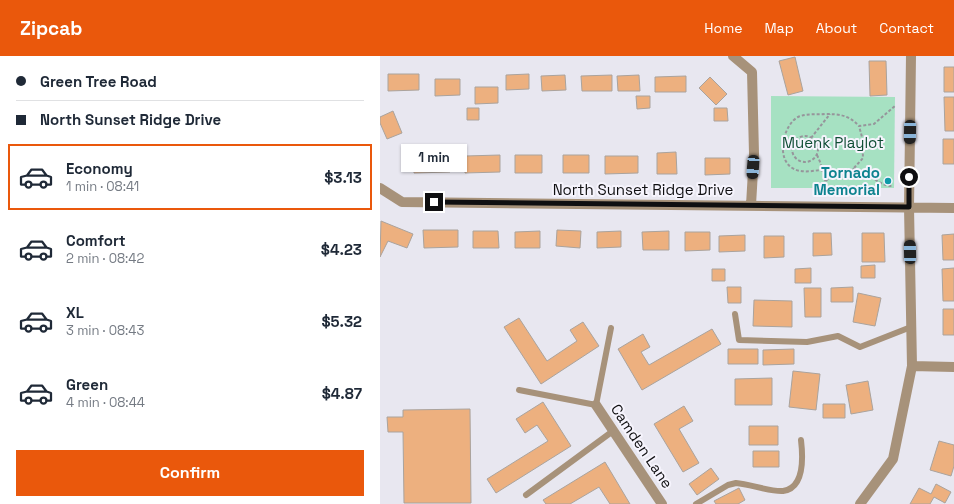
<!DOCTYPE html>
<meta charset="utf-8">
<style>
body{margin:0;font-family:"Space Grotesk",sans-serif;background:#f2f2f3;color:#1f2937;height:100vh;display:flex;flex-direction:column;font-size:15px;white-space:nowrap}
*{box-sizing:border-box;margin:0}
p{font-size:13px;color:#747a83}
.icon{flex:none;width:22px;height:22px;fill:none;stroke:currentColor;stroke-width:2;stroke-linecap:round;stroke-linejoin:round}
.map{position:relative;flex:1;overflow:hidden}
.details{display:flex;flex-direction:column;background:#fff;width:380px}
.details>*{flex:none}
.banner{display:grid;align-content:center;height:88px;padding:0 16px;background:#fff}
.end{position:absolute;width:18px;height:18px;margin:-9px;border:5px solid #0f0f11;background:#fff;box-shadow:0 0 0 2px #fff}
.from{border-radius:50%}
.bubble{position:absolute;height:28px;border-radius:0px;background:#fff;box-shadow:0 1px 3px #0004;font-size:13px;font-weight:800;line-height:28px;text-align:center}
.car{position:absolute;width:12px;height:24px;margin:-12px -6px;border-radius:5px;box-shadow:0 0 3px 1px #0007;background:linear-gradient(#222 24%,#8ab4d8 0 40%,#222 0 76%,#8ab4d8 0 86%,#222 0)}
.banner b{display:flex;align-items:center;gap:14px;height:38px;font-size:15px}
.banner b+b{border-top:1px solid #e0e1e3}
.banner i{width:10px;height:10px;background:#1f2937}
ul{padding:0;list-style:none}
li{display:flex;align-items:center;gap:12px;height:66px;margin:0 8px 6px;padding:0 8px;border:2px solid transparent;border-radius:0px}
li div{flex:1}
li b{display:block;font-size:15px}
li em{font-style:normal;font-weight:800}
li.on{border-color:#ea580c}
li>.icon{width:36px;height:36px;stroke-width:1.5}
.cta{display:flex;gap:8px;margin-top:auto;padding:8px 16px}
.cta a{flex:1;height:46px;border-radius:0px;background:#ea580c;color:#fff;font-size:16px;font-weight:800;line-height:46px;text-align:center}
header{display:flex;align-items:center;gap:24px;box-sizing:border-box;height:56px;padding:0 20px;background:#ea580c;color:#fff}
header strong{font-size:19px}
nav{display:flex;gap:22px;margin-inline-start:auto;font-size:14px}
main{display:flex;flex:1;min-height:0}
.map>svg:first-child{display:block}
.green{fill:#a6e1c2}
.building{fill:#edb07f;stroke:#aaa39d}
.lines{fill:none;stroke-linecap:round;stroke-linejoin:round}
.path{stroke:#96959b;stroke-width:2;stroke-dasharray:3 2;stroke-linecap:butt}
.lane{stroke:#a7927a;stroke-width:6}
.street{stroke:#a7927a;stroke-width:10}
.route{stroke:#0f0f11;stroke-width:5}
.culture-dot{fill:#0f9aa8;stroke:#f6f4fd;stroke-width:1.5}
.labels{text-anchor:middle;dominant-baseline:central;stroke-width:4;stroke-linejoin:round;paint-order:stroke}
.park-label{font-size:15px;fill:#0f4d34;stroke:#f6f4fd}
.culture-label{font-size:15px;font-weight:bold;fill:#0d838f;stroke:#f6f4fd;text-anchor:end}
.street-label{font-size:15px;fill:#0f0f11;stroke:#f6f4fd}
</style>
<header>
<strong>Zipcab</strong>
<nav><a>Home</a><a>Map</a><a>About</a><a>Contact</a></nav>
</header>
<main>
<section class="details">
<div class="banner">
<b><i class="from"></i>Green Tree Road</b>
<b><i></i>North Sunset Ridge Drive</b>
</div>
<ul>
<li class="on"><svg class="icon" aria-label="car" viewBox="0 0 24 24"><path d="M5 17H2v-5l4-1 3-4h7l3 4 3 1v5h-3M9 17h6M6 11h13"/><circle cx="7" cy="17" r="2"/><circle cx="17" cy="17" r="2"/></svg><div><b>Economy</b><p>1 min · 08:41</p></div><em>$3.13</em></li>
<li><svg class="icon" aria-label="car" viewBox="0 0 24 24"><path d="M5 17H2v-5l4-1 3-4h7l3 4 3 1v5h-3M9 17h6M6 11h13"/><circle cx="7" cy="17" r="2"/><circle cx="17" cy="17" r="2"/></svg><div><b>Comfort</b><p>2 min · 08:42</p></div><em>$4.23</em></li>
<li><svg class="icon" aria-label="car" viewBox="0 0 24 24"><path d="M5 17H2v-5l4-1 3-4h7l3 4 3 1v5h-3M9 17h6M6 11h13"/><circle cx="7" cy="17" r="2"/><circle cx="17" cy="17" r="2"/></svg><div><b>XL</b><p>3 min · 08:43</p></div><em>$5.32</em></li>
<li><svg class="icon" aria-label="car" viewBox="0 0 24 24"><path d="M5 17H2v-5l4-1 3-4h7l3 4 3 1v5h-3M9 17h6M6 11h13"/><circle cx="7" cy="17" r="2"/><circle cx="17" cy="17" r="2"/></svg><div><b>Green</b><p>4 min · 08:44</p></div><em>$4.87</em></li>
</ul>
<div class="cta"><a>Confirm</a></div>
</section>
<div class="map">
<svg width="574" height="448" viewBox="0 0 574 448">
<rect width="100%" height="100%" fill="#e8e7f0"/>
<path class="green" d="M391 40 515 41 514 132H391Z"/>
<path class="building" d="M415 1 423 35 408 39 399 5Z
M489 5H506L507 39 490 40Z
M564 11H574V36H564Z
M8 18H39V34L8 35Z
M149 18V33L126 34V19Z
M185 19 186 34 162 35 161 20Z
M232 19V35H202L201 20Z
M259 19 260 35H238L237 20Z
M306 20V36H275V21Z
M330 21 347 38 336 49 319 32Z
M55 23H80V39L55 40Z
M95 31H118V47L95 48Z
M256 40H270V52L257 53Z
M564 41H574V75H565Z
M87 52H99V64H87Z
M334 52H347L348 65H334Z
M13 55 22 77 7 83 0 67V61Z
M563 83H574V108H563Z
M296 96 297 118H277V97Z
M120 99V116L85 117V100Z
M135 99H162V117H135Z
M183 99H209V117H183Z
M70 100V116L34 117V101Z
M225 100H258V117L225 118Z
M325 102H350V118L325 119Z
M1 165 33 178 27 192 8 185 0 201Z
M43 174H78V191L44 192Z
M177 174 201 175 200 192 176 190Z
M93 175H118L119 192H93Z
M160 175V192H135V176Z
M241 175V191L217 192V176Z
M289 175V194H263L262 176Z
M305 176H330V194L305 195Z
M433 177H451L452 199 433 200Z
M482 177H504L505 206H482Z
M574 178V204H563L562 179Z
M365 179V195L339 196V180Z
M384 180H404V201L384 202Z
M495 209V222H481V210Z
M431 212V227H415V213Z
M574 212V245H563L562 213Z
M332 213H345V225H332Z
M347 231H361V247H348Z
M473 231V246H451V232Z
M424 232H441V261H425Z
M478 237 501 242 495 270 473 266Z
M374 244 412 245V271L373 270Z
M563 253H574V279H563Z
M139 262 167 305 197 285 190 274 203 266 219 290 161 328 124 271Z
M332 273 341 288 262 334 238 293 263 278 270 291 261 296 269 309Z
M348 293H378V308H348Z
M414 293V308L383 309V294Z
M413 315 440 318 436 354 409 351Z
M392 322V349H355V323Z
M488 325 493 354 471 358 466 329Z
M163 346 191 390 116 437 107 423 168 385 157 369 145 377 136 363Z
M443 348H465V362H443Z
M304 350 313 365 299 373 319 407 303 416 274 368Z
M90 353 91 447H24L23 376H8L7 361H23V354Z
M369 370H398V389H369Z
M559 385 574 389V410L571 420 550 414Z
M373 395H399V411H373Z
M225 406 250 448H230L219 431 190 448H166L163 444Z
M331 412 339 423 317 439 309 428Z
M556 428 571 436 565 447 554 441 550 448H530L539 432 551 438Z
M359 432 365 444 358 448H336L334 445Z"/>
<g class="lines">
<path class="path" d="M412 93a13 13 0 1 1 26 0a13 13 0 1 1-26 0Z
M431 82 450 58
M437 99 441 108V114
M474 112 483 102 482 81 479 70
M446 125C451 119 458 116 465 114 487 108 495 131 513 130
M446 130 444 116 441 114C432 115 422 117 414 113 395 104 403 69 418 61 427 57 436 59 445 58 459 58 469 59 479 70L494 68 515 50"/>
<path class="lane" d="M355 258 359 284 427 286 458 280 480 291 531 271
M139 334 216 349 231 272
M146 439 233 375
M316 448 348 429 356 427C370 428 390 436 403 435 425 432 423 401 421 384"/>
<path class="street" d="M353 0 372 16 374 98 371 149
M0 132 22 146 574 152
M532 310 574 311
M216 349 282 448
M480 448 513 403 532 310 529 151 531 0"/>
</g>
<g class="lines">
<path class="route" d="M54 146 529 151V121"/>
</g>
<circle class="culture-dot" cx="508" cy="125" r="4"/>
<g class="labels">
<g class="park-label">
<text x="453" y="86">Muenk Playlot</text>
</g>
<g class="culture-label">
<text x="500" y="116">Tornado<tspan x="500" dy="17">Memorial</tspan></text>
</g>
<g class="street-label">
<text x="263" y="133">North Sunset Ridge Drive</text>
<text transform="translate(262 390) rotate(56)">Camden Lane</text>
</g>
</g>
</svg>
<i class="end from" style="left:529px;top:121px"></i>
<i class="end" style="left:54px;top:146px"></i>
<div class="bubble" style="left:21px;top:88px;width:66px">1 min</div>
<i class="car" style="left:530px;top:76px;rotate:181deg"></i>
<i class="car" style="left:373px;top:111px;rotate:184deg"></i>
<i class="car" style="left:530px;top:196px;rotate:359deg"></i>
</div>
</main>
